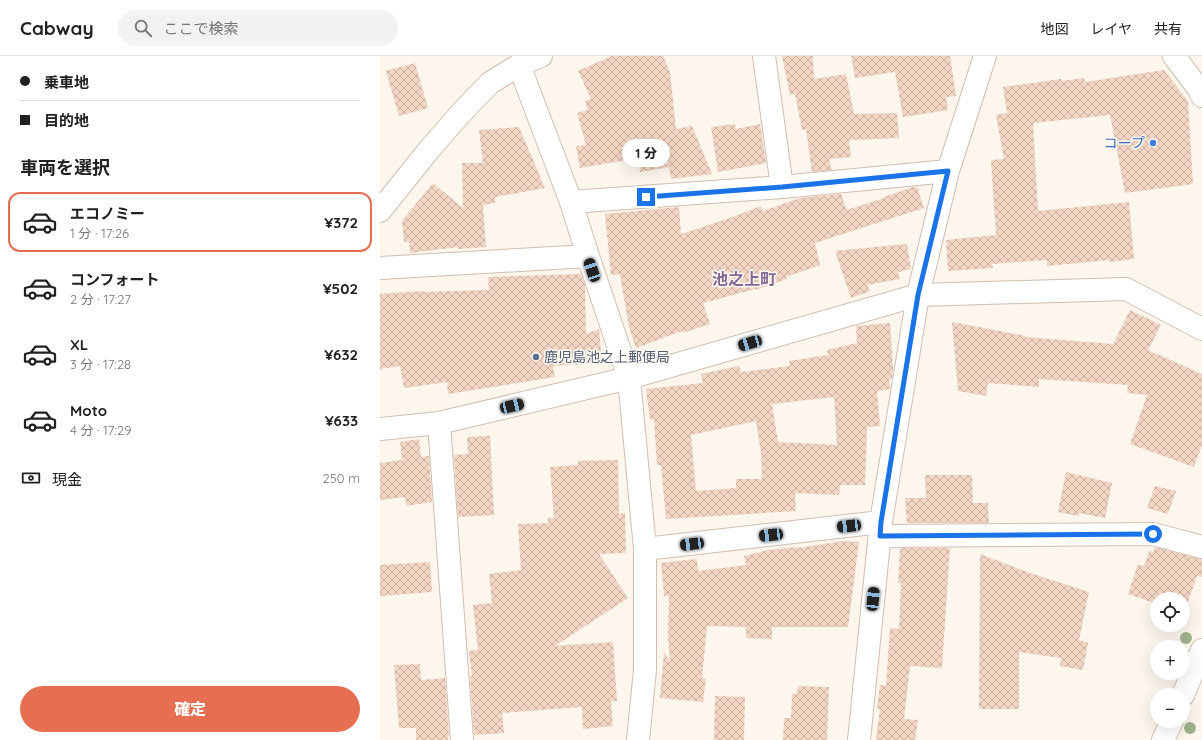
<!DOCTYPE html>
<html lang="ja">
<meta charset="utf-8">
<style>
body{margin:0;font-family:Quicksand,"Noto Sans JP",sans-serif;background:#f2f2f2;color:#202124;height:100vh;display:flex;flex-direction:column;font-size:15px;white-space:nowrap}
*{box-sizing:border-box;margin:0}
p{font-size:13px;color:#757577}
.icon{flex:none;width:22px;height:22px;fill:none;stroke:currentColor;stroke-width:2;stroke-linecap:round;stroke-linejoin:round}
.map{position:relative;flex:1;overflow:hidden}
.side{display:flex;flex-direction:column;background:#fff;width:380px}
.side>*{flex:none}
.guide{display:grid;align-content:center;height:88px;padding:0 20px;background:#fff}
.buttons{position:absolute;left:770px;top:536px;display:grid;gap:8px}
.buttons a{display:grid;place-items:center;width:40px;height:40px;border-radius:50%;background:#fff;box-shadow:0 4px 16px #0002;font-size:20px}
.end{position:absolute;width:18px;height:18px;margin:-9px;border:5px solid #1a73e8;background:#fff;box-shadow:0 0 0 2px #fff}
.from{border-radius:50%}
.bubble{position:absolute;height:28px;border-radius:14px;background:#fff;box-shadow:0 4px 16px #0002;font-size:13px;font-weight:800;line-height:28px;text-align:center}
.car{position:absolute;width:12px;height:24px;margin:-12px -6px;border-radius:5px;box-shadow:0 0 3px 1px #0007;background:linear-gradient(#222 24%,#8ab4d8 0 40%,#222 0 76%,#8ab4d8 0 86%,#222 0)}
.guide b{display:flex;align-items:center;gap:14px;height:38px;font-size:15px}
.guide b+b{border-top:1px solid #e0e0e0}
.guide i{width:10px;height:10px;background:#202124}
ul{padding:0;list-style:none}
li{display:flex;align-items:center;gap:12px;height:60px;margin:0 8px 6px;padding:0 12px;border:2px solid transparent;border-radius:12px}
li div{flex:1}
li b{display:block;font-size:15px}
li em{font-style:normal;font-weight:800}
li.on{border-color:#e76f51}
li>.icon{width:36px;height:36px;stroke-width:1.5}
h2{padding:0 20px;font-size:18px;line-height:48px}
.pay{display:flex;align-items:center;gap:10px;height:44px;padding:0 20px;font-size:15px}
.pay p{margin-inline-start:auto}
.cta{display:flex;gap:8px;margin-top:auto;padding:8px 20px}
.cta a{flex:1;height:46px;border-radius:24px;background:#e76f51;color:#fff;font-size:16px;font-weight:800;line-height:46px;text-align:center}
header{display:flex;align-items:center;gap:24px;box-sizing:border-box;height:56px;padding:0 20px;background:#fff;border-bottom:1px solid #e0e0e0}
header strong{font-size:19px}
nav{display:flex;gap:22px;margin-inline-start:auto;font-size:14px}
.search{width:280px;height:36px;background:#f2f2f2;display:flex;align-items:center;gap:10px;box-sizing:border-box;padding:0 14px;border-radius:22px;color:#757577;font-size:15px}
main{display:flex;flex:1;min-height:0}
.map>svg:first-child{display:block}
.building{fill:url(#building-cross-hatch);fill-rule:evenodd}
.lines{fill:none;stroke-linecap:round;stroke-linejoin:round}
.street-casing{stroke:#d1beb0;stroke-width:24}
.secondary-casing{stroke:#d6c0b0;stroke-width:24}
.street{stroke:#fff;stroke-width:22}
.secondary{stroke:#fff;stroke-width:22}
.tree{fill:#a0b28e}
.route{stroke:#1a73e8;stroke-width:5}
.shop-dot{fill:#3f7fe0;stroke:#fffaf3;stroke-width:1.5}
.service-dot{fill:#5c6f8a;stroke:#fffaf3;stroke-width:1.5}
.labels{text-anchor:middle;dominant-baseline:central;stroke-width:3;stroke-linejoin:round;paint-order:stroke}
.shop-label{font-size:14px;fill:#366cbe;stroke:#fffaf3;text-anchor:end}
.service-label{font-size:14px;fill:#4e5e75;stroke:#fffaf3;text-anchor:start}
.quarter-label{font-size:16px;font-weight:bold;fill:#846695;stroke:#fffaf3}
</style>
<header>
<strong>Cabway</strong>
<div class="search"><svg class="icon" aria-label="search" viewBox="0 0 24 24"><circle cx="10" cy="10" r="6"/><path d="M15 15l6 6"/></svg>ここで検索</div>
<nav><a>地図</a><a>レイヤ</a><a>共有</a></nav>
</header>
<main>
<section class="side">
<div class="guide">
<b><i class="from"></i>乗車地</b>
<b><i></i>目的地</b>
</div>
<h2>車両を選択</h2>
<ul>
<li class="on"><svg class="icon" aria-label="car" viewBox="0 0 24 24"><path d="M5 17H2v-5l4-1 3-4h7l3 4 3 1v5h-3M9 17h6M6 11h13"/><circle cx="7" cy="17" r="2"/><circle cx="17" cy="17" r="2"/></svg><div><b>エコノミー</b><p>1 分 · 17:26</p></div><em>¥372</em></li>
<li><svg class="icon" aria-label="car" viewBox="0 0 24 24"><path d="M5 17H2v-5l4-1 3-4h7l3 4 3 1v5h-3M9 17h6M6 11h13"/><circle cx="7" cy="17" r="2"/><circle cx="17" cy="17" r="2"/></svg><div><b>コンフォート</b><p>2 分 · 17:27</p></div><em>¥502</em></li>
<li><svg class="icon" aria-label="car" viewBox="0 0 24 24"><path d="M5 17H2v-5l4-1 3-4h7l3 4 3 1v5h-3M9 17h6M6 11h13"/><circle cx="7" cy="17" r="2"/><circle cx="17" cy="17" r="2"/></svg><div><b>XL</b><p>3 分 · 17:28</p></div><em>¥632</em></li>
<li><svg class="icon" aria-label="car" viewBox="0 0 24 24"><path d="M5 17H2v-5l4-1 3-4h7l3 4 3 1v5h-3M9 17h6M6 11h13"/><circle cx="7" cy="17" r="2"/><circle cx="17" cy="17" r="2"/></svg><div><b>Moto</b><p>4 分 · 17:29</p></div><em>¥633</em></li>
</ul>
<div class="pay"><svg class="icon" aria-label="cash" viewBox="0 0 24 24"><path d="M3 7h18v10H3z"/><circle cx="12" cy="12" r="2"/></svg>現金<p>250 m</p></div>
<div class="cta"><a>確定</a></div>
</section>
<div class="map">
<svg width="822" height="684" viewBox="0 0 822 684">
<defs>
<pattern id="building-cross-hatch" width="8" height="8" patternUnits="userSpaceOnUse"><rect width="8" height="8" fill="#f3d5c3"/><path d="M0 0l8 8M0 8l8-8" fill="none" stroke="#cab0a1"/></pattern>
</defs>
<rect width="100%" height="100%" fill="#fdf6ec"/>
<path class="building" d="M231 0H283L290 16 296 73 312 70 332 118 291 123 289 111 260 116 258 102 200 112 196 90 206 89 197 57 208 54 205 45 211 43 198 15Z
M402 0H433L434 23 466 18 474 58 517 57 519 82 469 84 471 101 449 103 452 114 432 116 426 73 422 74 415 38 410 39Z
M471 0H570L576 40 566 41 568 54 523 61 515 16 475 22Z
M35 7 48 52 19 60 6 15Z
M784 14 808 45 813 128 745 137 730 59 653 67 658 155 749 146 754 203 729 206V204L667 210V204L612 208 613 212 568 215 566 184 616 179 611 104 624 103 616 59 627 57 623 31 681 23V25L704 22 705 26Z
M355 68 356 73 380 68 386 107 338 116 331 71Z
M139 71 165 132 115 141V147L103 149 106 191 78 193V191L30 197 29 186H24L22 165 53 127 83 152 82 107H103L99 74Z
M533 131H537L544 152 435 187 440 209 406 221 407 223 376 234 375 233 323 247 330 268 303 277 302 275 256 292 249 271 240 218 231 219 225 158 299 151 301 178 347 163 381 150 383 155 420 142 461 138 467 154 504 142V141Z
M527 188 531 213 518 216 520 223 487 229 490 235 471 242 455 195Z
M201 218 205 229 206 278 219 273 222 307 173 310 175 321 68 338 67 326 24 332 20 310 0 313V238L43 235V236L109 234 108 221Z
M750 254 781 269 768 294 822 318V389L814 411 750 388 767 339 747 337 748 329 659 323V331L608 327 606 340 578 335 572 266 646 280V281L733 288Z
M510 267 513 312 512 323 509 322 510 333 497 335 500 370 487 371 485 429H460L459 439 415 437 416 455 286 463 281 409H277L274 363 270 364 266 333 323 327 321 318 359 310 361 316 410 310 409 305 448 299 447 294 477 287 476 270ZM454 341 457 389 398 386 392 348ZM376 365 381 397 382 423H356V432L316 435 311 379Z
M110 380 114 459 78 461 74 399 88 398 87 381Z
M39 383 41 401 49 400 52 446 26 450 25 441 0 444V407L22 404 20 386Z
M238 404 239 458 245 457 246 497 219 498 248 542 175 590 233 586 237 645H231L233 670 203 673 202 651 122 657 124 677 94 679 90 620H92L89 595 98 594 93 549 112 547 109 518 141 514 138 468 168 467V462H174L170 411 198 409V405Z
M686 416 732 427 725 462 699 457 698 460 678 456Z
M545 419H592L593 447H608L609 467H527L525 442H546Z
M775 430 796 435 788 458 767 452Z
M464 485 479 486 468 571H392V583L366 582V571L327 570 322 622 326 623 323 646 280 642 284 596 290 605 288 580 289 540H284L281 507 317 503 318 515 366 509 364 500 388 494 418 491V492Z
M775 491 822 503V521L817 520 804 557 803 556V543H777V548L748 538 758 508 764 510 769 495 773 496Z
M520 492H570L562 612 530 610 524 663 538 664 535 684H496L500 653H497L500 629 506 630 510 572 519 573 521 527H518Z
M600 498 647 516 709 536 699 584 708 587 703 614 680 610 681 602 639 596V653H599Z
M50 506 52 536 0 540V509Z
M40 608 41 624 65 622 69 680 68 681V684H36V672H19L14 609Z
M418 630 449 631 447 684H403L404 662H411L412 638H417Z
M335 640 365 641 364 684H334Z"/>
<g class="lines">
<defs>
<path id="street" d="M384 0 402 131
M794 0 818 32 822 40
M139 9 191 146 208 200 249 322 265 493V614L258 684
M191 146 402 131 568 115
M0 155 48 95 81 57 110 27 139 9 161 0
M0 212 208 200
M59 367 82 684
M0 373 59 367 249 322 538 239 746 233 822 273
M500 480 773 478 822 491
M265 493 501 466
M479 684 501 466 538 239 568 115 605 0"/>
<path id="secondary" d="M803 639 822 594
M783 684 792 665"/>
</defs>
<use href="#street" class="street-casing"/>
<use href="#secondary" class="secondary-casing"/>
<use href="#street" class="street"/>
<use href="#secondary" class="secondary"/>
</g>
<g class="tree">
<circle cx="806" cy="582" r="6"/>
<circle cx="810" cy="672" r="6"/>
</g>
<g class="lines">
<path class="route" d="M266 141 402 131 568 115 538 239 501 466 500 480 773 478"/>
</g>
<circle class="shop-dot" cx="773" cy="87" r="4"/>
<circle class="service-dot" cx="156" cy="301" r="4"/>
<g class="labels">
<g class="shop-label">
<text x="765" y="87">コープ</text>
</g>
<g class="service-label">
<text x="164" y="301">鹿児島池之上郵便局</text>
</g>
<g class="quarter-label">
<text x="364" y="223">池之上町</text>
</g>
</g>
</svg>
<div class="buttons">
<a><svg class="icon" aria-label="locate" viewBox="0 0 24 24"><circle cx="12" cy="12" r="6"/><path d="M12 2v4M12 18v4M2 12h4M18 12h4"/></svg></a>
<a>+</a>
<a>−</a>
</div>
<i class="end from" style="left:773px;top:478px"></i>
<i class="end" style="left:266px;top:141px"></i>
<div class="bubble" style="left:242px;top:83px;width:48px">1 分</div>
<i class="car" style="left:212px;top:214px;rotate:341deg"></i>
<i class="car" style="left:370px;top:287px;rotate:254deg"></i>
<i class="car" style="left:132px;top:350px;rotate:77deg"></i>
<i class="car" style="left:469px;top:470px;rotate:264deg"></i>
<i class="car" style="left:391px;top:479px;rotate:264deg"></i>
<i class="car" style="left:312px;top:488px;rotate:263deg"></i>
<i class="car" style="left:493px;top:543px;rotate:6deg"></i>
</div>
</main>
